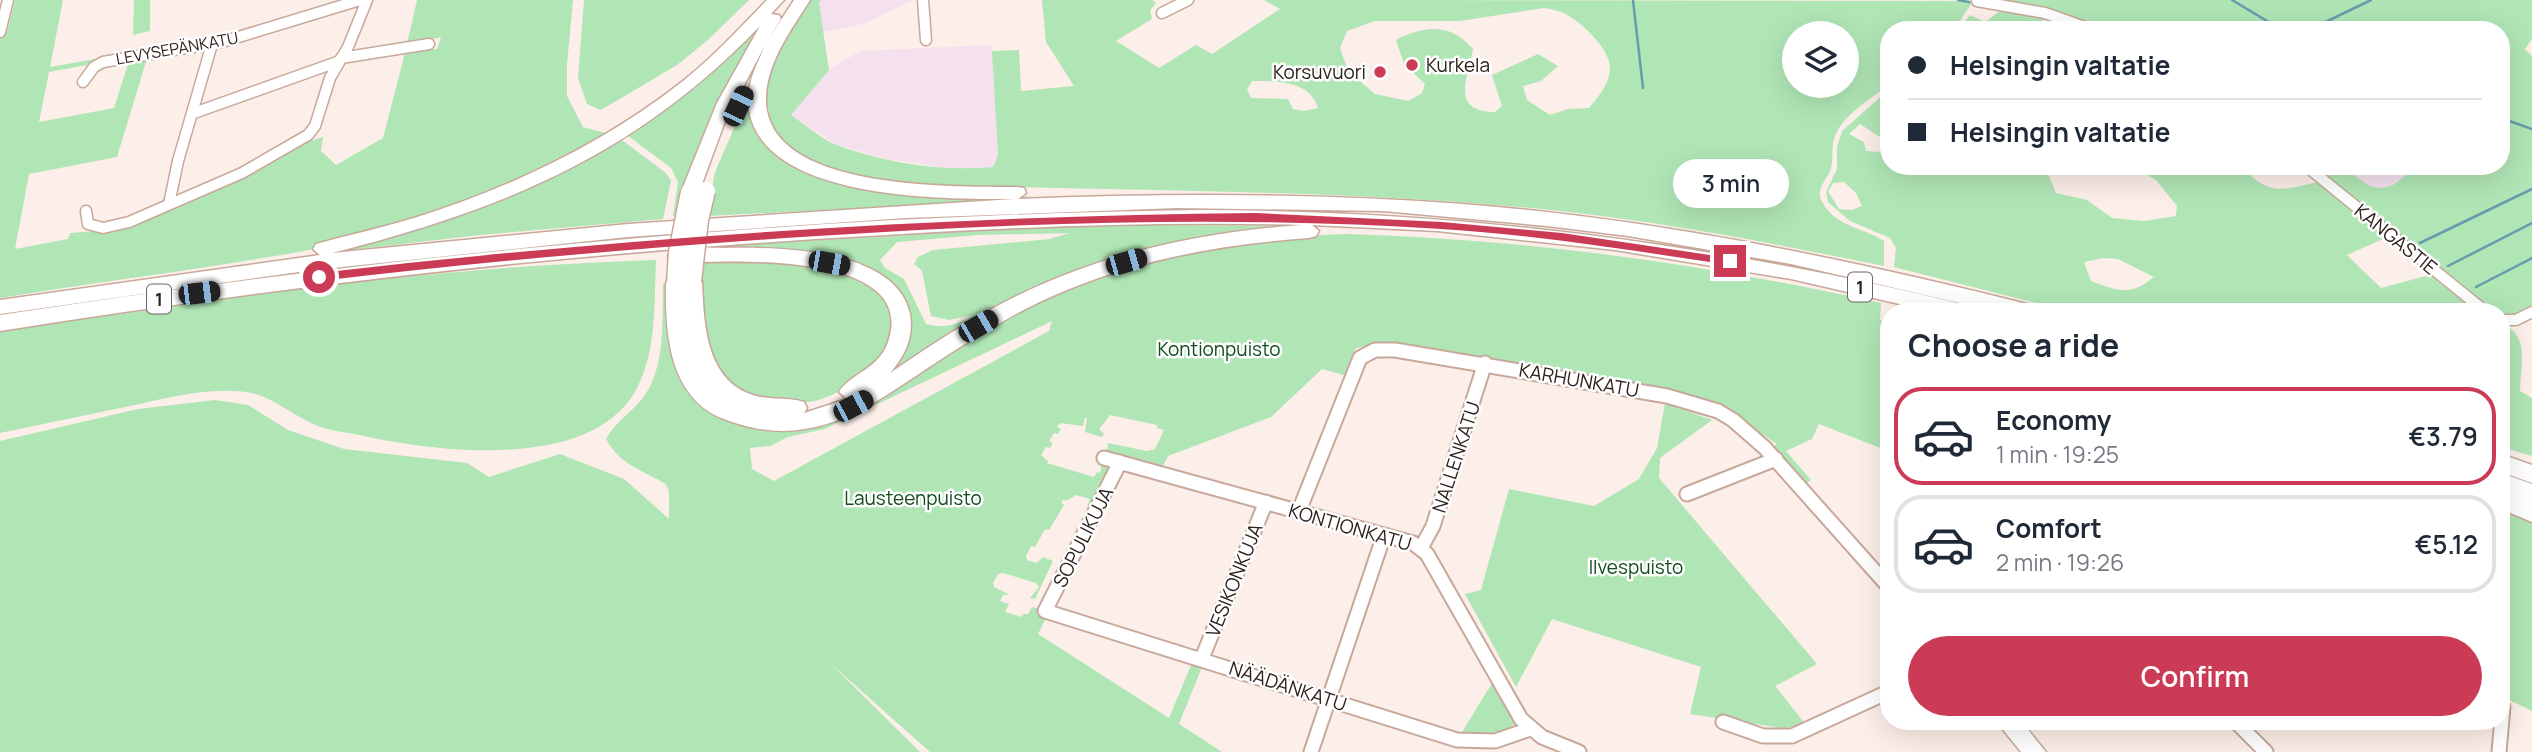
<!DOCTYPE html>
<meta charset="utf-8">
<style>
body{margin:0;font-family:Manrope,sans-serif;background:#f2f2f3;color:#1f2937;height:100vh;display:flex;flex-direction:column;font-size:26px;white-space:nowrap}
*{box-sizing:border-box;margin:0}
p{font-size:23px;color:#747a83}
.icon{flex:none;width:38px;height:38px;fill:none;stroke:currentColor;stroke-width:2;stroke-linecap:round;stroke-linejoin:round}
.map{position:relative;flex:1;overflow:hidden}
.drawer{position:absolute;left:1880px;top:303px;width:630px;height:427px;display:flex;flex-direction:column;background:#fff;border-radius:28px;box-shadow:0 7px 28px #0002}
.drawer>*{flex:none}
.guide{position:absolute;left:1880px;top:21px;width:630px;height:154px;border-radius:28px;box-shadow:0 7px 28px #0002;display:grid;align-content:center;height:154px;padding:0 28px;background:#fff}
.buttons{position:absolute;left:1782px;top:21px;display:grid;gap:14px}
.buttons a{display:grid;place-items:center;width:77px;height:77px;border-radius:50%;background:#fff;box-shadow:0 7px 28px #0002;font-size:35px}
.end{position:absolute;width:32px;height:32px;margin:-16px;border:9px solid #cc3b56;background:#fff;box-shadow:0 0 0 4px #fff}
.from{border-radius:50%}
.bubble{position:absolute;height:49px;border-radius:24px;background:#fff;box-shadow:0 7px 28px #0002;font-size:23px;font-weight:600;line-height:49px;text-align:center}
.car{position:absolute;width:21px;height:42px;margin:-21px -10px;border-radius:9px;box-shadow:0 0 5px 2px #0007;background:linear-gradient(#222 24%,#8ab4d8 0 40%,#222 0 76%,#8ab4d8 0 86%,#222 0)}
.guide b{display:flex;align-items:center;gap:24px;height:66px;font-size:26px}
.guide b+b{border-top:2px solid #e0e1e3}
.guide i{width:18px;height:18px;background:#1f2937}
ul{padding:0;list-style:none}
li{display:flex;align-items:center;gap:21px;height:98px;margin:0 14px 10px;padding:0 14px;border:4px solid #e0e1e3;border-radius:28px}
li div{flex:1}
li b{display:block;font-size:26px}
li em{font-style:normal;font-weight:600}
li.current{border-color:#cc3b56}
li>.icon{width:63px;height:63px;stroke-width:1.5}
h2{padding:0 28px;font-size:32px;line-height:84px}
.button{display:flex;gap:14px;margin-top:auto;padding:14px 28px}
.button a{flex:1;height:80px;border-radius:42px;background:#cc3b56;color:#fff;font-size:28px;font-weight:600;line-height:80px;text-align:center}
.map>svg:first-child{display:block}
.industrial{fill:#f5e0ee}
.green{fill:#b0e5b5;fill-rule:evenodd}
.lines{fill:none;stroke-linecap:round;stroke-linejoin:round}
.stream{stroke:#669cac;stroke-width:2.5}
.street-far1-casing{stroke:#c8a89a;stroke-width:13}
.street-casing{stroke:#c8a89a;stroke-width:17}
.secondary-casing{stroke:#c8a89a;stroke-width:3}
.highway-casing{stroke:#c8a89a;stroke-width:3}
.street-far1{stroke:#fff;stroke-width:10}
.street{stroke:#fff;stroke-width:13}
.secondary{fill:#fff;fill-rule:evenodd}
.highway{fill:#fff;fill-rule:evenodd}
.highway-bridge-casing{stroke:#c8a89a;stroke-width:21;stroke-linecap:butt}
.highway-bridge{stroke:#fff;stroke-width:18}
.route{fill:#cc3b56}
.poi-dot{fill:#cc3b56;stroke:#fefefe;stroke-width:2.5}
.labels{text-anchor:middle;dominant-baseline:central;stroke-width:5;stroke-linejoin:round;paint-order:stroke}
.far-street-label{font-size:16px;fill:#2e211c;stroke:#fefefe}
.shield{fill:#fefefe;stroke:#6c6360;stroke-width:2}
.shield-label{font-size:18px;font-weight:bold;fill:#2e211c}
.poi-label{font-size:19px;fill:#2e211c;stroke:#fefefe;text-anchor:start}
.street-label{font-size:19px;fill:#2e211c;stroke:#fefefe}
.park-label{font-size:19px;fill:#114b1e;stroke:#fefefe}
</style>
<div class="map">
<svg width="2532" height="752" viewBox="0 0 2532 752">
<rect width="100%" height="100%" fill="#fceee8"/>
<path class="industrial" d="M821 0H914L863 24 823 32 819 3Z
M992 45 998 155 993 167 961 170 887 159 835 144 791 115 829 70 860 51Z
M2340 166H2418L2393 185 2381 188 2370 186Z"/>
<path class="green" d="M15 0H63L50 67 95 59 92 64 49 72 39 122 114 108 130 58 148 55 117 157 29 174 15 249 68 239 70 233 109 230 304 143 323 137 321 151 336 165 383 138 406 49H437L441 37 407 44 417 0H573L567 64V96L583 127 609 134C514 190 402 233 293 253 196 270 97 282 0 298V34L7 32Z
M134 0H150V31L133 35Z
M584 0H749L709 39 677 65 601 110 587 104 578 78Z
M810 0H821L819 3 829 70 791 115C806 125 821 139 837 145 885 163 942 172 993 167L998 155 992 51 1019 50 1021 91 1074 86 1046 42 1042 0H1152L1156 3 1150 11 1152 19 1116 41 1159 68 1196 45 1212 54 1280 9 1264 0 1973 1 1954 30H1888V86C1870 99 1841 116 1834 139 1831 149 1834 161 1830 171 1824 184 1814 191 1824 205 1838 227 1864 228 1884 241V266C1760 241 1635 216 1508 206 1312 189 1114 191 917 184 870 179 804 175 774 132 771 127 770 118 769 112 766 101 764 91 766 80 771 54 795 21 810 0ZM1544 8C1550 9 1556 10 1561 12 1578 18 1612 50 1610 69 1609 85 1598 97 1589 108L1568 109 1550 115 1527 100 1523 86 1541 81 1558 66 1538 54 1492 75 1502 106 1495 112C1449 111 1468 78 1473 49 1451 23 1425 25 1396 40L1404 64 1425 84 1422 93 1408 101 1375 94 1348 71 1340 48 1347 31 1375 21H1460ZM1794 33H1846V86H1794ZM1252 81C1276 81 1310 80 1318 108L1304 111 1293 109 1288 99 1251 98 1247 89Z
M1986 0H2532V39L2525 49 2532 56V306L2514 316 2491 311 2330 180 2326 171 2340 166 2370 186 2381 188 2393 185 2418 166 2452 168 2501 166V30H2098L2055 16 2045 7 2039 10Z
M779 2 766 22 677 216H673L678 182 671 168 627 135Z
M2004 8 2044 16 2042 30H1959L1970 15 1985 22Z
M755 80C759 94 767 142 775 152 807 192 989 195 1041 197V199L707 216 715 172Z
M1888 90V135L1878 136 1860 124 1849 134 1864 142 1866 151 1879 152 1888 145V166H2045L2056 193 2087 200 2112 218 2144 221 2176 216 2177 206 2156 180 2130 166H2256L2251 176C2275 197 2291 187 2319 182L2387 237 2347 255 2381 288 2433 274 2481 311H2068L1894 267 1896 248 1890 238 1850 221 1828 202 1826 192 1837 169V147L1842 131ZM1844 182 1856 193 1862 206 1852 210 1839 209 1828 191 1833 183ZM2103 258 2118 259 2154 277C2129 297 2119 291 2091 281L2084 262Z
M622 140 666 173 671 181 663 219 480 235 325 253 561 171Z
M1087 225 1315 226C1225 236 1137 249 1052 284 1016 298 981 316 949 338 915 361 882 391 842 407 789 428 711 425 688 362 680 337 682 308 682 283L686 282C687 312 685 349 703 375 751 449 909 408 906 318 905 296 889 279 870 270 819 247 755 252 701 251L702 247ZM1069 233 1050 239 933 250 918 257 914 264 922 271 931 316 949 320 973 315C957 325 944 329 926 324L904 279 885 268 880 260 897 242 978 235Z
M1347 234C1527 239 1705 264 1881 303L1880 320 1888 322V451L1819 424 1812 439 1786 451 1811 480 1805 484 1772 448 1777 444 1727 411 1671 391 1613 378 1384 342 1356 348 1344 375 1322 369 1271 417 1168 456 1162 468 1107 452 1108 443 1147 451 1155 449 1164 430 1157 428V425L1110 415 1099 429 1104 434 1102 437 1085 432 1087 418H1085L1083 426 1060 423 1057 427 1061 429 1058 434 1054 433 1049 441 1053 443 1050 448 1046 447 1041 455 1048 461 1047 463 1094 477 1097 472 1100 473 1102 462 1109 471 1091 507 1087 506 1090 499 1076 495 1068 500H1063L1061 503 1064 505 1049 530 1045 529 1035 547 1031 546 1026 556 1027 560 1037 563 1043 557 1053 561 1035 599 1030 598 1039 587 1036 583 1003 573 998 574 993 583 994 587 1010 595H1003L1000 601 1009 604 1005 612 1022 617 1023 614H1028L1032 607 1041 609 1039 613 1046 618 1038 634 1169 718 1192 663 1202 667 1179 724 1222 752H930L830 663 920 752H0V441L138 409 215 400 248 405 288 430 344 449 467 463 489 477 560 454 624 479 669 519V492L666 484C643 471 619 464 606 439 615 422 631 413 643 398 666 367 662 321 663 284H670C673 312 673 343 679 371 686 401 724 423 752 428 764 430 778 429 790 430L1066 287 1170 254 1294 236ZM1052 321 1049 331 774 481 752 469 750 448 770 446 788 437 825 429Z
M700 259C751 258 805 259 853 276 859 278 868 280 873 284 876 286 879 293 882 296 885 300 889 305 891 309 909 349 847 394 814 401 784 407 746 401 723 381 695 358 701 293 700 259Z
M656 260C654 303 657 351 636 390 591 472 435 452 359 435 346 432 330 431 318 426 294 417 271 395 246 392 207 387 167 398 130 406 87 415 43 424 0 433V331C217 296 436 267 656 260Z
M2501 323C2531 336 2520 364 2520 391L2532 398V456L2501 447Z
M1665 403 1712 420 1660 458 1659 478 1817 664 1775 686 1806 725 1781 728 1690 714 1701 667 1552 619 1516 687 1465 594 1481 590 1509 489 1594 506 1639 479 1657 448Z
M2501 504 2532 518V711L2501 696Z
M1492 683 1515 724 1499 735 1461 734Z"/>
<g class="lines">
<path class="stream" d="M1633 0 1643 88
M1958 0 1969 2
M2232 0 2282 30
M2309 30 2371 0
M2501 118 2532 129
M2420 243 2532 189
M2448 266 2532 223
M2476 287 2532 258"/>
<defs>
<path id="street-far1" d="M923 0 926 40
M1977 1 2045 13 2093 30
M1162 13 1188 0
M0 32 8 0
M341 58 429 44
M83 82 94 67 103 62 222 42 360 0
M194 113 337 62
M2306 166 2486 312
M169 204 178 161 212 44
M86 211 88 224 103 228 129 222 242 173 308 135 315 126 330 78 348 47 367 0
M2501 320H2516L2532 312"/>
<path id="street" d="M1104 458 1413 543 1427 554 1521 719 1542 737 1579 752
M1120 462 1045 611 1457 740 1495 741 1530 729
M1687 494 1776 459
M1299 511 1360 358 1375 350H1395L1667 396 1718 411 1733 420 1765 448 1888 586
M1421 548 1433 526 1485 363
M1202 658 1266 502
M2235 721 2266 752
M1723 722 1763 736H1792L1888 692
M1311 752 1384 535
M2499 752 2503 707"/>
<path id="secondary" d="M1996 721H2021L2046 752H2021Z"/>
<path id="highway" d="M767 0H784L771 14 779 15 781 19 768 40 794 0H810C792 29 768 60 766 96 762 192 954 186 1017 187L1024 188 1026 193 1018 199C1166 193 1315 193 1463 204 1655 219 1844 258 2031 305L2038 307 2041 312H1999L1791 264 1628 236 1547 226 1383 211 1178 208 906 218 628 237 313 270 0 314V300L320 255 313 249 316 244C348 235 381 228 414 218 510 188 603 144 683 81 713 57 740 28 767 0ZM760 26 717 103 681 192 683 196H697L699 192 724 124 765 45C758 62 749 79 748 96 746 202 944 199 1014 199L628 224 332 253C504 209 635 156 760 26Z
M1201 210C1464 211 1710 243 1966 305L1973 307 1976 312H1934L1791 279 1615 250 1437 231 1312 225 1319 231 1316 236 1309 238C1226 244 1144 258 1067 290 1024 307 985 331 946 356 875 402 815 455 724 419 669 398 665 333 666 283L669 278 676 276 683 279 692 274 699 276 702 281C704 322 705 377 750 394 767 401 786 396 804 402L807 408 804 413 847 399 839 392C850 373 880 370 889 339 916 250 726 261 678 263L671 261 668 256 671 251C688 246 708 248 725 248 778 247 896 248 910 314 914 337 905 356 890 373 933 344 976 315 1023 293 1110 251 1206 232 1302 225 1157 221 1013 227 869 236 577 252 288 285 0 331V315C397 254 798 215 1201 210Z
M2501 454 2532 465V483L2501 472Z
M2501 473 2532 484V522L2501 509Z"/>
</defs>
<use href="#street-far1" class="street-far1-casing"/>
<use href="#street" class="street-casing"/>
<use href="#secondary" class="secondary-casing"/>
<use href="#highway" class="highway-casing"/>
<use href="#street-far1" class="street-far1"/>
<use href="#street" class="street"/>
<use href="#secondary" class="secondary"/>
<use href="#highway" class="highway"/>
<defs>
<path id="highway-bridge" d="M692 281 699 220 706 191
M676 283 678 252 690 192"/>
</defs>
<use href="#highway-bridge" class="highway-bridge-casing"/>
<use href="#highway-bridge" class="highway-bridge"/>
</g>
<path class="route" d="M1256 213 1442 222 1562 233 1730 258 1735 261 1730 265C1634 251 1538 235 1441 229 1227 215 1014 223 801 237 640 248 479 262 319 281L314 277 319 273C630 237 943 216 1256 213Z"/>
<g class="poi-dot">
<circle cx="1412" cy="65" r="7"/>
<circle cx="1380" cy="72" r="7"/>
</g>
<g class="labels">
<g class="far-street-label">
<text transform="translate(177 48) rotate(-10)">LEVYSEPÄNKATU</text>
</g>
<g class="shield">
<rect x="1848" y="272.5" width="24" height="29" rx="5"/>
<rect x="147" y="284.5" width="24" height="29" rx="5"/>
</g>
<g class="shield-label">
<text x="1860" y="287">1</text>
<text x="159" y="299">1</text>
</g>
<g class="poi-label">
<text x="1426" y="65">Kurkela</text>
<text x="1366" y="72" text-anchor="end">Korsuvuori</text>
</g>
<g class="street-label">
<text transform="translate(2396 239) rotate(39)">KANGASTIE</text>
<text transform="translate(1579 380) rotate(10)">KARHUNKATU</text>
<text transform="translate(1456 457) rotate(-72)">NALLENKATU</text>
<text transform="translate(1350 527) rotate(16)">KONTIONKATU</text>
<text transform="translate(1083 537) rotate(-63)">SOPULIKUJA</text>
<text transform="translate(1234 580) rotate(-68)">VESIKONKUJA</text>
<text transform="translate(1288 686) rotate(18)">NÄÄDÄNKATU</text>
</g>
<g class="park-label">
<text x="1219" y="349">Kontionpuisto</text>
<text x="913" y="498">Lausteenpuisto</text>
<text x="1636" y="567">Ilvespuisto</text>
</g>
</g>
</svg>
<div class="buttons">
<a><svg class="icon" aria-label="layers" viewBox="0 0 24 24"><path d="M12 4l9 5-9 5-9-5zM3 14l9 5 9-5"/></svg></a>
</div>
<i class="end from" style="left:319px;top:277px"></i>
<i class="end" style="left:1730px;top:261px"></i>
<div class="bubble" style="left:1673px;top:159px;width:116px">3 min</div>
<i class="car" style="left:738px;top:106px;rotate:25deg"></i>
<i class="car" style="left:1126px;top:262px;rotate:74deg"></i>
<i class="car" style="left:829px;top:263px;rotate:100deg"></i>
<i class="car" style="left:199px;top:293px;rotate:83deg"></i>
<i class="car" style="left:978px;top:326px;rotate:60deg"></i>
<i class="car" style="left:853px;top:406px;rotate:62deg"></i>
<div class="guide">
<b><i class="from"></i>Helsingin valtatie</b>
<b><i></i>Helsingin valtatie</b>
</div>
<section class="drawer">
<h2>Choose a ride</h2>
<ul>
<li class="current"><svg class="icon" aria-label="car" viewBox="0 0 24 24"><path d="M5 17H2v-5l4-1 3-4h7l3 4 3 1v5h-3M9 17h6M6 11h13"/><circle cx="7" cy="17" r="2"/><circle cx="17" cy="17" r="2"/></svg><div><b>Economy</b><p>1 min · 19:25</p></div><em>€3.79</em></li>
<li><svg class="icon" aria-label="car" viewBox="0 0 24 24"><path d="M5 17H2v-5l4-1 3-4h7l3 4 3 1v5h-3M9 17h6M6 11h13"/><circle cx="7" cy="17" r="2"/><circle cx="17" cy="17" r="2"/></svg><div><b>Comfort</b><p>2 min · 19:26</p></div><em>€5.12</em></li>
</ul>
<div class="button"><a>Confirm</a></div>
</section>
</div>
